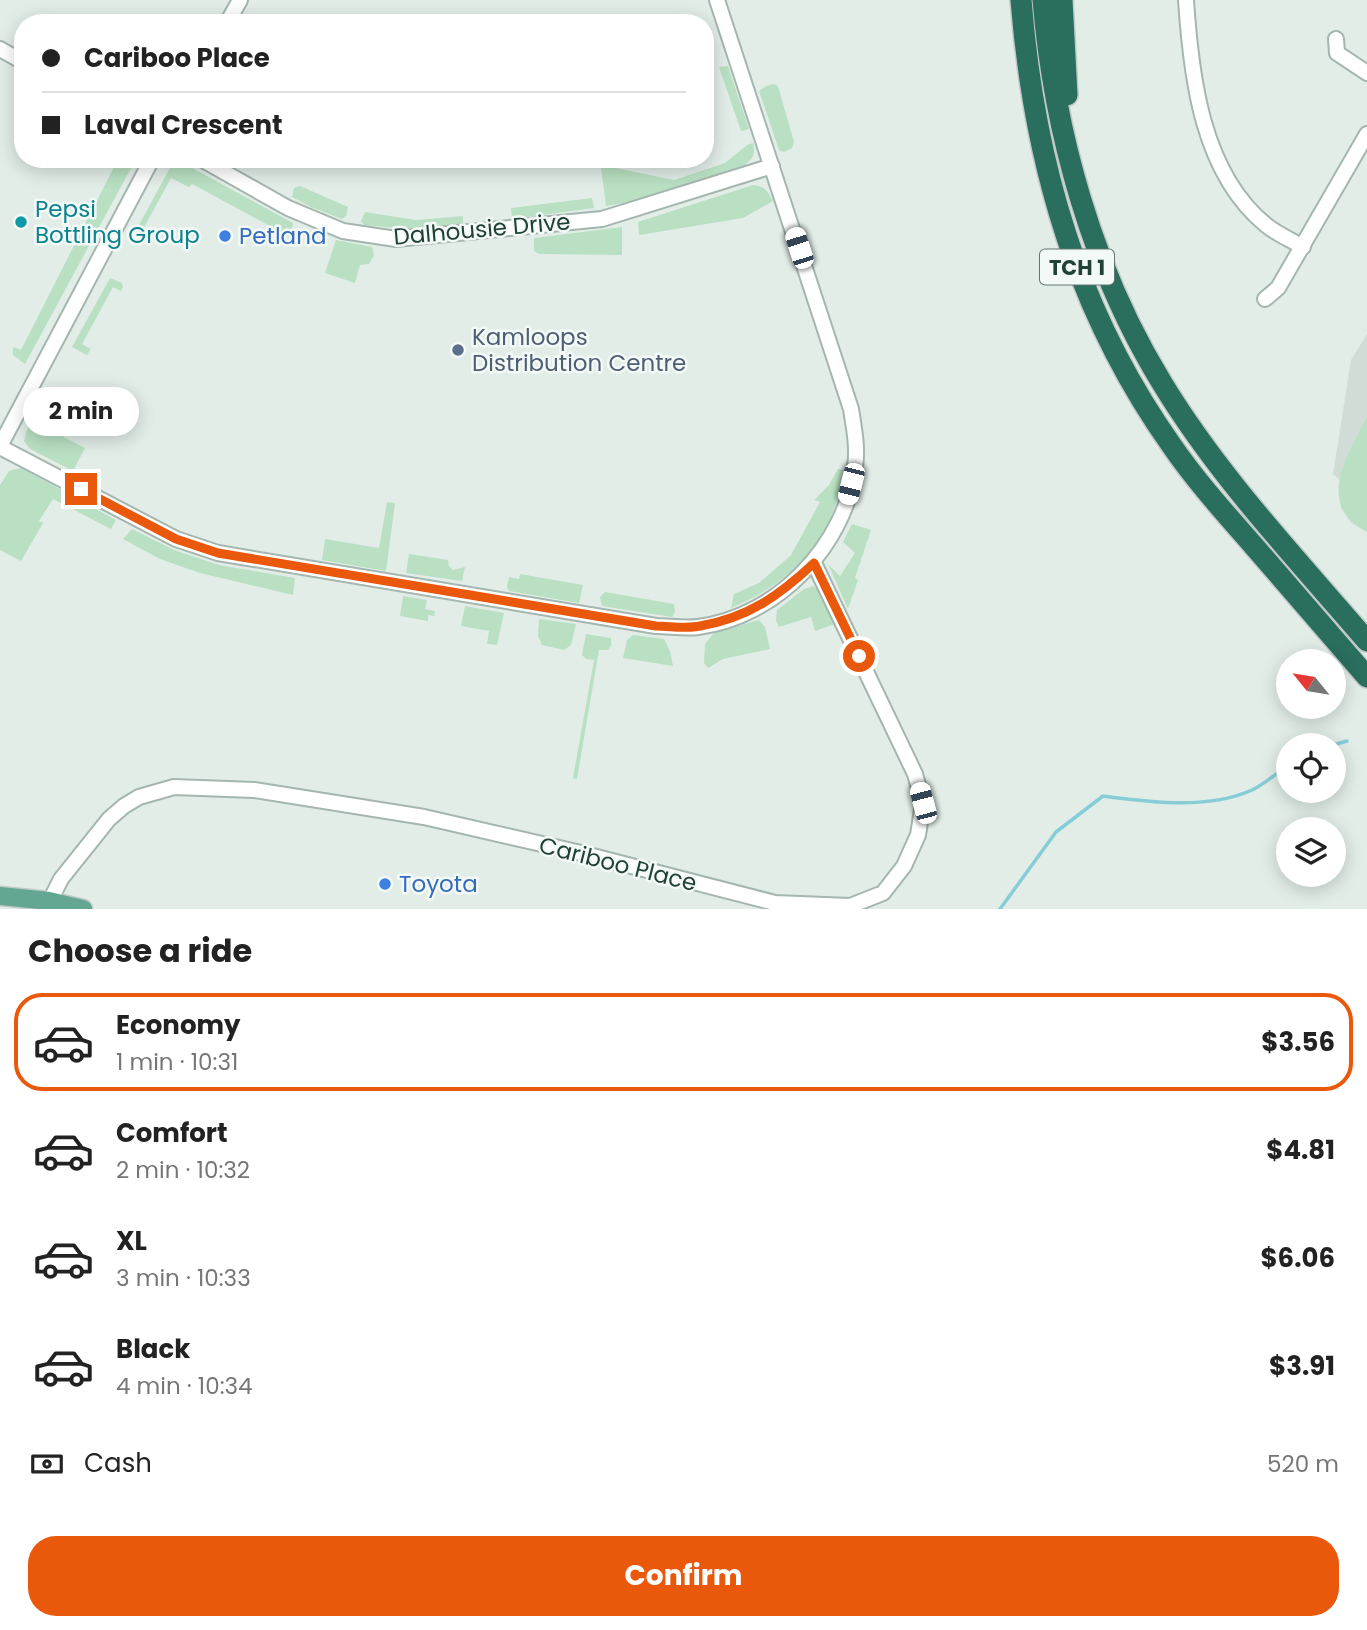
<!DOCTYPE html>
<meta charset="utf-8">
<style>
body{margin:0;font-family:Poppins,sans-serif;background:#f6f6f6;color:#222;height:100vh;display:flex;flex-direction:column;font-size:26px;white-space:nowrap}
*{box-sizing:border-box;margin:0}
p{font-size:23px;color:#767676}
.icon{flex:none;width:38px;height:38px;fill:none;stroke:currentColor;stroke-width:2;stroke-linecap:round;stroke-linejoin:round}
.map{position:relative;height:909px;overflow:hidden}
.side{display:flex;flex-direction:column;background:#fff;flex:1}
.side>*{flex:none}
.banner{position:absolute;left:14px;top:14px;width:700px;height:154px;border-radius:28px;box-shadow:0 4px 18px #0003;display:grid;align-content:center;height:154px;padding:0 28px;background:#fff}
.needle{width:46px;rotate:300deg}
.controls{position:absolute;left:1276px;top:649px;display:grid;gap:14px}
.controls a{display:grid;place-items:center;width:70px;height:70px;border-radius:50%;background:#fff;box-shadow:0 4px 18px #0003;font-size:35px}
.end{position:absolute;width:32px;height:32px;margin:-16px;border:9px solid #ea580c;background:#fff;box-shadow:0 0 0 4px #fff}
.from{border-radius:50%}
.bubble{position:absolute;height:49px;border-radius:24px;background:#fff;box-shadow:0 4px 18px #0003;font-size:23px;font-weight:700;line-height:49px;text-align:center}
.car{position:absolute;width:21px;height:42px;margin:-21px -10px;border-radius:9px;box-shadow:0 0 5px 2px #0007;background:linear-gradient(#fff 24%,#345 0 40%,#fff 0 76%,#345 0 86%,#fff 0)}
.banner b{display:flex;align-items:center;gap:24px;height:66px;font-size:26px}
.banner b+b{border-top:2px solid #e0e0e0}
.banner i{width:18px;height:18px;background:#222}
ul{padding:0;list-style:none}
li{display:flex;align-items:center;gap:21px;height:98px;margin:0 14px 10px;padding:0 14px;border:4px solid transparent;border-radius:28px}
li div{flex:1}
li b{display:block;font-size:26px}
li em{font-style:normal;font-weight:700}
li.current{border-color:#ea580c}
li>.icon{width:63px;height:63px;stroke-width:1.5}
h2{padding:0 28px;font-size:32px;line-height:84px}
.pay{display:flex;align-items:center;gap:18px;height:77px;padding:0 28px;font-size:26px}
.pay p{margin-inline-start:auto}
.button{display:flex;gap:14px;margin-top:auto;padding:14px 28px}
.button a{flex:1;height:80px;border-radius:28px;background:#ea580c;color:#fff;font-size:28px;font-weight:700;line-height:80px;text-align:center}
.map>svg:first-child{display:block}
.built{fill:#d0ddd7}
.green{fill:#b9e0c2}
.lines{fill:none;stroke-linecap:round;stroke-linejoin:round}
.stream{stroke:#86cdd6;stroke-width:3.5}
.minor-casing{stroke:#a4b6af;stroke-width:18}
.major-casing{stroke:#c1cac7;stroke-width:21}
.highway-casing{stroke:#c1cac7;stroke-width:24}
.minor{stroke:#fff;stroke-width:14}
.major{stroke:#63a692;stroke-width:18}
.highway{stroke:#2a6e5e;stroke-width:21}
.route{stroke:#ea580c;stroke-width:9}
.culture-dot{fill:#0f9aa8;stroke:#f3f9f6;stroke-width:2.5}
.shop-dot{fill:#3f7fe0;stroke:#f3f9f6;stroke-width:2.5}
.service-dot{fill:#5c6f8a;stroke:#f3f9f6;stroke-width:2.5}
.labels{text-anchor:middle;dominant-baseline:central;stroke-width:5;stroke-linejoin:round;paint-order:stroke}
.shield{fill:#f3f9f6;stroke:#607870;stroke-width:2}
.shield-label{font-size:21px;font-weight:bold;fill:#214036}
.culture-label{font-size:23px;fill:#0d838f;stroke:#f3f9f6;text-anchor:start}
.street-label{font-size:23px;fill:#214036;stroke:#f3f9f6}
.shop-label{font-size:23px;fill:#366cbe;stroke:#f3f9f6;text-anchor:start}
.service-label{font-size:23px;fill:#4e5e75;stroke:#f3f9f6;text-anchor:start}
</style>
<div class="map">
<svg width="1367" height="909" viewBox="0 0 1367 909">
<rect width="100%" height="100%" fill="#e2ede8"/>
<path class="built" d="M1367 334V532L1351 523 1341 508 1339 479 1333 474 1351 360Z"/>
<path class="green" d="M728 66 749 129 741 131 719 67Z
M773 84 778 86 794 142 792 148 784 152 779 150 759 91 766 86Z
M753 143C756 154 753 158 745 165L640 200 606 206 600 159H605L606 166 674 180 725 163 747 145Z
M118 159H136L25 364 13 355V347L21 350Z
M183 163 293 223 290 237 192 184 189 187 171 178 142 231 151 236 149 240 134 234 171 166Z
M753 185C765 186 768 191 773 201L743 218 639 235 638 222Z
M300 186 348 207 346 216 342 219 311 207 292 197 294 188Z
M592 198 594 208 512 219 511 208Z
M365 212 416 220 463 216V225L417 230 364 225 361 221Z
M622 227V255L539 254 534 251V238Z
M336 240 372 247 374 255 369 264 360 265 355 283 325 273Z
M110 278 122 283 123 287 121 291 113 287 82 344 91 349 87 355 72 347Z
M1367 416V532C1314 503 1348 457 1367 416Z
M32 420 50 421 49 425 52 431 85 448 73 471 30 449 24 441 26 432Z
M21 468 116 520 111 529 53 499 39 521 43 523 21 561 0 550V485L9 471Z
M838 469 844 470C841 484 838 499 833 512 816 559 774 590 731 608L734 594 759 583 791 555 820 502 814 500 829 485Z
M387 502 395 503 386 571 322 560 325 539 379 548Z
M852 524 871 530 855 578 858 580 848 609 828 564 840 576 855 553 843 542Z
M132 529 174 550 219 565 295 578 293 595 200 573 160 559 123 539Z
M409 554 448 560 449 566 453 570 465 567 462 581 406 573Z
M520 574 583 585 579 603 509 591 507 587 509 577 519 579Z
M813 586 820 591 835 624 815 631 811 617 779 627 776 621 777 610 804 589Z
M605 592 674 604 675 612 672 617 602 606 600 597Z
M403 596 427 600 425 609 435 611 434 616 428 615V621L400 616Z
M465 606 504 613 497 645 487 644 489 631 461 626Z
M539 619 576 624 571 645 564 650 542 645 538 636Z
M759 620 765 627 770 649 723 659 708 668 704 663 705 644 714 633Z
M586 634 611 638V646L608 650H599L577 779 573 778 594 660 586 659 582 655Z
M633 635 664 639 670 651 673 666 623 658 627 640Z"/>
<g class="lines">
<path class="stream" d="M1329 746 1347 741
M1000 909 1056 832 1103 796C1150 802 1208 810 1252 790 1265 784 1276 773 1288 766"/>
<defs>
<path id="minor" d="M1186 0C1191 77 1202 173 1266 225 1277 234 1291 240 1303 247
M227 23 240 0
M1336 39 1337 53 1367 73
M0 49 23 62
M201 159 288 208 343 231 396 239 602 219 772 166
M1265 299 1278 288 1367 134
M0 446 152 159
M0 447 176 539 218 553 656 626C669 626 685 629 698 627 777 617 846 545 855 467 858 448 854 428 851 409L717 0
M46 909 61 879 109 819 124 806 139 797 174 787 254 790 424 817 581 853 775 903 850 906 883 893 904 866 918 835 923 803 915 774 814 563"/>
<path id="major" d="M0 896 49 901 83 909"/>
<path id="highway" d="M1021 0C1034 163 1077 312 1172 446 1196 481 1225 513 1253 545 1291 589 1329 633 1367 677
M1043 0C1054 132 1092 269 1162 383 1219 477 1296 558 1367 641
M1062 0 1067 95"/>
</defs>
<use href="#minor" class="minor-casing"/>
<use href="#major" class="major-casing"/>
<use href="#highway" class="highway-casing"/>
<use href="#minor" class="minor"/>
<use href="#major" class="major"/>
<use href="#highway" class="highway"/>
</g>
<g class="lines">
<path class="route" d="M81 489 176 539 218 553 656 626C670 626 686 629 700 626 748 618 780 595 814 563L859 656"/>
</g>
<circle class="culture-dot" cx="21" cy="222" r="7"/>
<g class="shop-dot">
<circle cx="225" cy="236" r="7"/>
<circle cx="385" cy="884" r="7"/>
</g>
<circle class="service-dot" cx="458" cy="350" r="7"/>
<g class="labels">
<rect class="shield" x="1040" y="249.5" width="74" height="35" rx="5"/>
<g class="shield-label">
<text x="1077" y="267">TCH 1</text>
</g>
<g class="culture-label">
<text x="35" y="209">Pepsi<tspan x="35" dy="26">Bottling Group</tspan></text>
</g>
<g class="street-label">
<text transform="translate(482 229) rotate(-5)">Dalhousie Drive</text>
<text transform="translate(618 864) rotate(14)">Cariboo Place</text>
</g>
<g class="shop-label">
<text x="239" y="236">Petland</text>
<text x="399" y="884">Toyota</text>
</g>
<g class="service-label">
<text x="472" y="337">Kamloops<tspan x="472" dy="26">Distribution Centre</tspan></text>
</g>
</g>
</svg>
<div class="controls">
<a><svg class="needle" viewBox="-14 -14 28 28"><path d="M0-13l5 13h-10z" fill="#e53935"/><path d="M0 13l5-13h-10z" fill="#767676"/></svg></a>
<a><svg class="icon" aria-label="locate" viewBox="0 0 24 24"><circle cx="12" cy="12" r="6"/><path d="M12 2v4M12 18v4M2 12h4M18 12h4"/></svg></a>
<a><svg class="icon" aria-label="layers" viewBox="0 0 24 24"><path d="M12 4l9 5-9 5-9-5zM3 14l9 5 9-5"/></svg></a>
</div>
<i class="end from" style="left:859px;top:656px"></i>
<i class="end" style="left:81px;top:489px"></i>
<div class="bubble" style="left:23px;top:387px;width:116px">2 min</div>
<i class="car" style="left:799px;top:248px;rotate:342deg"></i>
<i class="car" style="left:851px;top:484px;rotate:194deg"></i>
<i class="car" style="left:923px;top:803px;rotate:345deg"></i>
<div class="banner">
<b><i class="from"></i>Cariboo Place</b>
<b><i></i>Laval Crescent</b>
</div>
</div>
<section class="side">
<h2>Choose a ride</h2>
<ul>
<li class="current"><svg class="icon" aria-label="car" viewBox="0 0 24 24"><path d="M5 17H2v-5l4-1 3-4h7l3 4 3 1v5h-3M9 17h6M6 11h13"/><circle cx="7" cy="17" r="2"/><circle cx="17" cy="17" r="2"/></svg><div><b>Economy</b><p>1 min · 10:31</p></div><em>$3.56</em></li>
<li><svg class="icon" aria-label="car" viewBox="0 0 24 24"><path d="M5 17H2v-5l4-1 3-4h7l3 4 3 1v5h-3M9 17h6M6 11h13"/><circle cx="7" cy="17" r="2"/><circle cx="17" cy="17" r="2"/></svg><div><b>Comfort</b><p>2 min · 10:32</p></div><em>$4.81</em></li>
<li><svg class="icon" aria-label="car" viewBox="0 0 24 24"><path d="M5 17H2v-5l4-1 3-4h7l3 4 3 1v5h-3M9 17h6M6 11h13"/><circle cx="7" cy="17" r="2"/><circle cx="17" cy="17" r="2"/></svg><div><b>XL</b><p>3 min · 10:33</p></div><em>$6.06</em></li>
<li><svg class="icon" aria-label="car" viewBox="0 0 24 24"><path d="M5 17H2v-5l4-1 3-4h7l3 4 3 1v5h-3M9 17h6M6 11h13"/><circle cx="7" cy="17" r="2"/><circle cx="17" cy="17" r="2"/></svg><div><b>Black</b><p>4 min · 10:34</p></div><em>$3.91</em></li>
</ul>
<div class="pay"><svg class="icon" aria-label="cash" viewBox="0 0 24 24"><path d="M3 7h18v10H3z"/><circle cx="12" cy="12" r="2"/></svg>Cash<p>520 m</p></div>
<div class="button"><a>Confirm</a></div>
</section>
